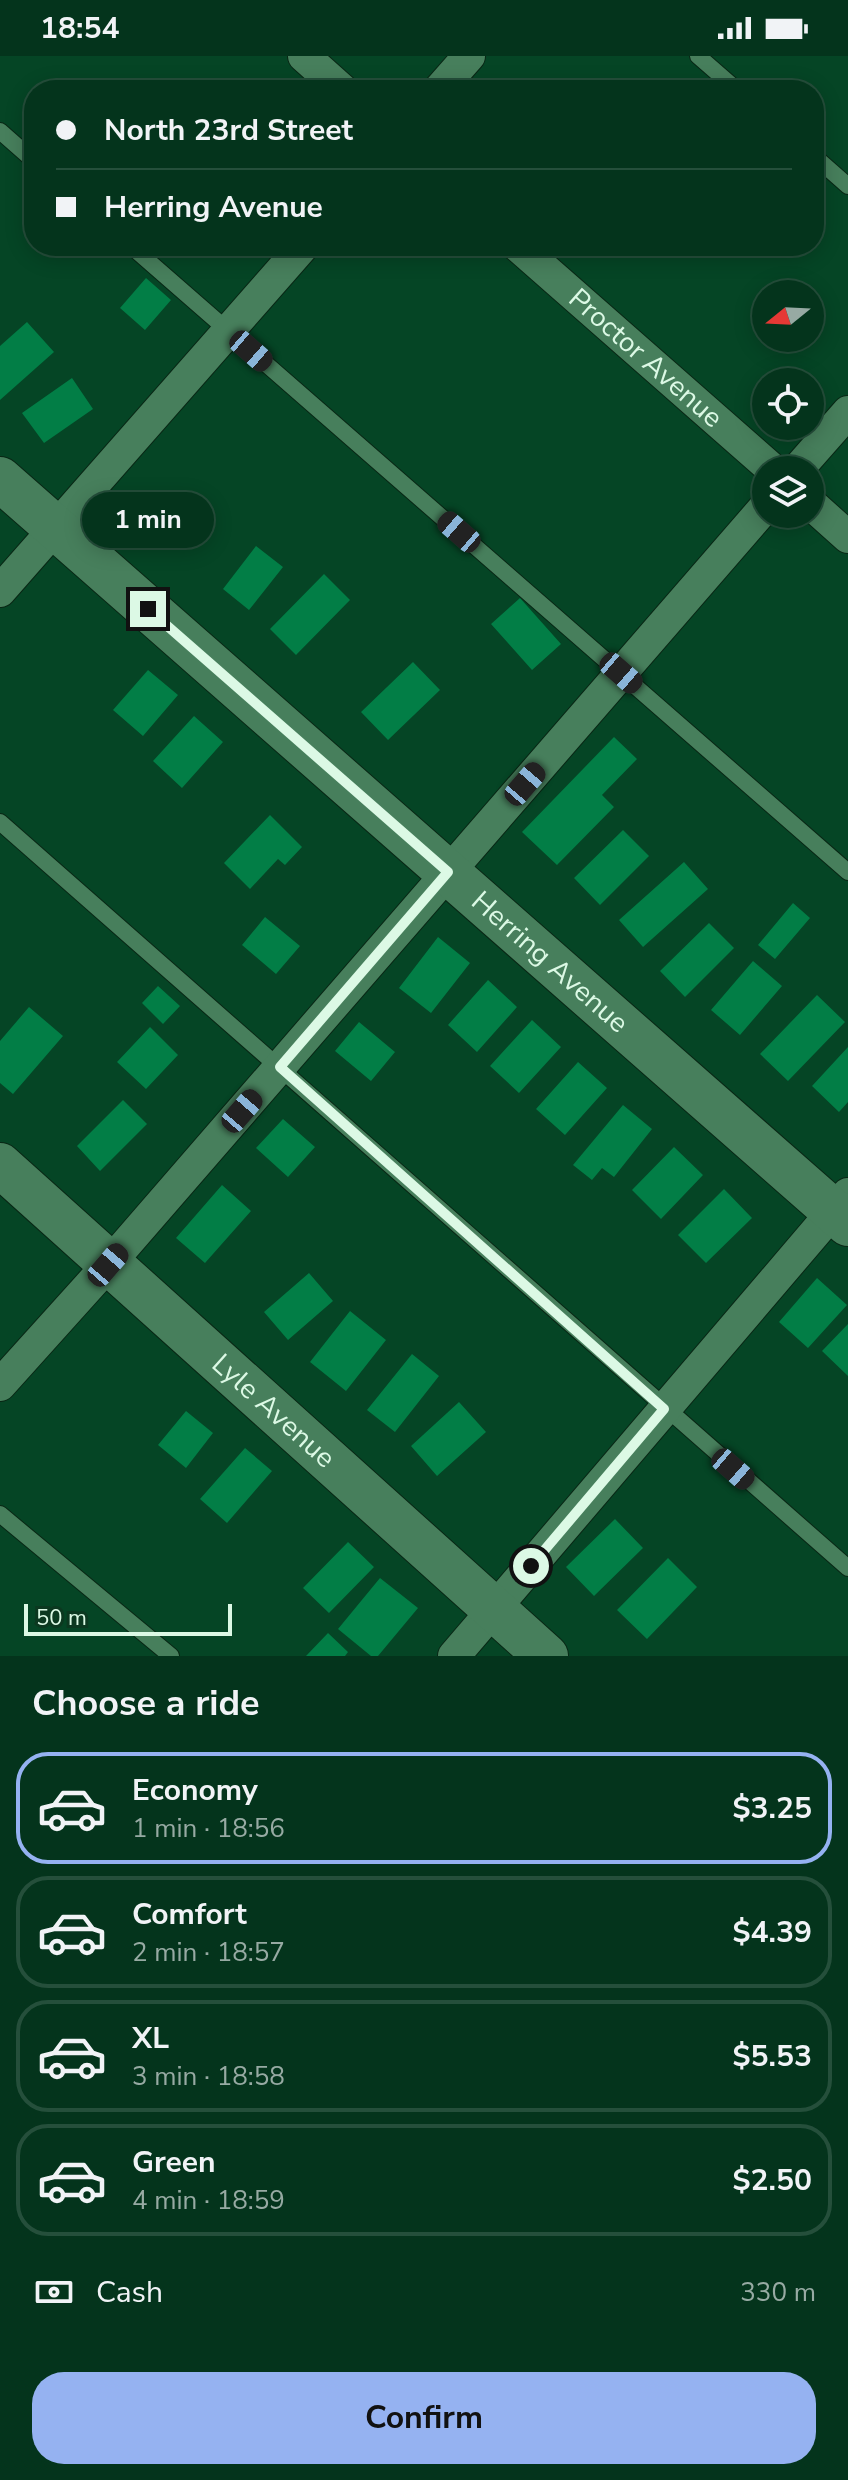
<!DOCTYPE html>
<meta charset="utf-8">
<style>
body{margin:0;font-family:"Nunito Sans",sans-serif;background:#123f29;color:#f1f3f6;height:100vh;display:flex;flex-direction:column;font-size:30px;white-space:nowrap}
*{box-sizing:border-box;margin:0}
p{font-size:26px;color:#97aaa3}
.icon{flex:none;width:44px;height:44px;fill:none;stroke:currentColor;stroke-width:2;stroke-linecap:round;stroke-linejoin:round}
.map{position:relative;height:1600px;overflow:hidden}
.drawer{display:flex;flex-direction:column;background:#04341c;flex:1}
.drawer>*{flex:none}
.banner{position:absolute;left:24px;top:24px;width:800px;height:176px;border-radius:32px;box-shadow:0 4px 20px #0003,0 0 0 2px #254f3b;display:grid;align-content:center;height:176px;padding:0 32px;background:#04341c}
.needle{width:52px;rotate:252deg}
.controls{position:absolute;left:752px;top:224px;display:grid;gap:16px}
.controls a{display:grid;place-items:center;width:72px;height:72px;border-radius:50%;background:#04341c;box-shadow:0 4px 20px #0003,0 0 0 2px #254f3b;font-size:40px}
.scale{position:absolute;left:24px;bottom:20px;width:208px;box-sizing:border-box;padding-left:8px;border:4px solid #dcf9e5;border-top:0;font-size:22px;line-height:28px;white-space:nowrap;color:#dcf9e5;-webkit-text-stroke:6px #0c3820;paint-order:stroke}
.end{position:absolute;width:36px;height:36px;margin:-18px;border:10px solid #dcf9e5;background:#111;box-shadow:0 0 0 4px #111}
.from{border-radius:50%}
.bubble{position:absolute;height:56px;border-radius:28px;background:#04341c;box-shadow:0 4px 20px #0003,0 0 0 2px #254f3b;font-size:26px;font-weight:700;line-height:56px;text-align:center}
.car{position:absolute;width:24px;height:48px;margin:-24px -12px;border-radius:10px;box-shadow:0 0 6px 2px #0007;background:linear-gradient(#222 24%,#8ab4d8 0 40%,#222 0 76%,#8ab4d8 0 86%,#222 0)}
.banner b{display:flex;align-items:center;gap:28px;height:76px;font-size:30px}
.banner b+b{border-top:2px solid #254f3b}
.banner i{width:20px;height:20px;background:#f1f3f6}
ul{padding:0;list-style:none}
li{display:flex;align-items:center;gap:24px;height:112px;margin:0 16px 12px;padding:0 16px;border:4px solid #254f3b;border-radius:32px}
li div{flex:1}
li b{display:block;font-size:30px}
li em{font-style:normal;font-weight:700}
li.selected{border-color:#95b2f1}
li>.icon{width:72px;height:72px;stroke-width:1.5}
h2{padding:0 32px;font-size:36px;line-height:96px}
.pay{display:flex;align-items:center;gap:20px;height:88px;padding:0 32px;font-size:30px}
.pay p{margin-inline-start:auto}
.cta{display:flex;gap:16px;margin-top:auto;padding:16px 32px}
.cta a{flex:1;height:92px;border-radius:32px;background:#95b2f1;color:#111;font-size:32px;font-weight:700;line-height:92px;text-align:center}
.status{display:flex;justify-content:space-between;align-items:center;height:56px;padding:0 40px;background:#04341c;direction:ltr}
.status svg{height:22px;fill:currentColor}
.map>svg:first-child{display:block}
.building{fill:#027e46}
.lines{fill:none;stroke-linecap:round;stroke-linejoin:round}
.lane-casing{stroke:#092715;stroke-width:18}
.street-casing{stroke:#092715;stroke-width:34}
.secondary-casing{stroke:#092715;stroke-width:46}
.lane{stroke:#477f5c;stroke-width:16}
.street{stroke:#477f5c;stroke-width:32}
.secondary{stroke:#477f5c;stroke-width:44}
.route{stroke:#dcf9e5;stroke-width:10}
.labels{text-anchor:middle;dominant-baseline:central;stroke-width:7;stroke-linejoin:round;paint-order:stroke}
.street-label{font-size:28px;fill:#dcf9e5;stroke:#0c3820}
</style>
<div class="status"><b>18:54</b><svg viewBox="0 0 49 12"><path d="M0 12V9h3v3zM5 12V6h3v6zM10 12V3h3v9zM15 12V0h3v12zM26 1h20v11H26zM47 4h2v5h-2z"/></svg></div>
<div class="map">
<svg width="848" height="1600" viewBox="0 0 848 1600">
<rect width="100%" height="100%" fill="#054525"/>
<path class="building" d="M146 222 171 244 145 274 120 252Z
M27 266 54 296 0 344V290Z
M72 322 93 353 44 387 22 357Z
M256 490 283 511 249 554 223 533Z
M324 518 350 544 296 599 270 573Z
M520 542 561 588 532 614 491 568Z
M413 606 440 634 388 684 361 656Z
M148 614 178 639 143 680 113 654Z
M194 660 223 686 182 732 153 705Z
M614 681 637 703 602 739 614 751 557 809 522 776Z
M270 759 302 791 285 809 278 803 250 833 224 807Z
M623 774 649 800 600 849 574 822Z
M684 806 708 833 643 891 619 864Z
M793 847 810 862 775 903 758 889Z
M265 861 300 890 276 918 242 889Z
M709 867 734 892 685 941 660 915Z
M438 881 470 907 431 957 399 932Z
M753 905 782 930 740 979 711 954Z
M488 924 517 951 477 996 448 969Z
M158 930 180 950 163 968 142 947Z
M817 939 845 966 788 1025 760 998Z
M29 951 63 980 13 1038 0 1027V985Z
M532 964 561 991 519 1037 490 1010Z
M359 966 395 996 371 1025 335 995Z
M150 971 178 999 146 1033 117 1006Z
M848 991V1046L839 1056 812 1030Z
M578 1006 607 1032 565 1079 536 1053Z
M123 1044 147 1068 100 1115 77 1090Z
M623 1049 652 1073 614 1121 602 1112 592 1124 573 1109Z
M283 1063 315 1091 288 1121 256 1092Z
M674 1091 703 1119 661 1163 632 1134Z
M222 1129 251 1155 205 1207 176 1182Z
M724 1133 752 1162 706 1207 678 1179Z
M309 1217 333 1245 288 1284 264 1256Z
M817 1222 847 1249 808 1292 779 1266Z
M350 1255 386 1284 346 1335 310 1306Z
M848 1268V1320L822 1295Z
M412 1298 439 1320 395 1376 367 1354Z
M459 1346 486 1376 437 1420 411 1390Z
M186 1355 213 1377 186 1412 158 1389Z
M245 1392 272 1415 227 1467 200 1443Z
M615 1463 643 1492 594 1540 566 1511Z
M348 1486 374 1511 329 1557 303 1532Z
M668 1502 697 1531 647 1583 617 1554Z
M380 1522 418 1552 378 1600H371L338 1573Z
M328 1577 348 1596 345 1600H306Z"/>
<g class="lines">
<defs>
<path id="lane" d="M698 0 737 34
M0 75 34 105
M814 100 848 130
M131 190 848 816
M0 766 848 1512
M0 1458 171 1600"/>
<g id="street">
<path d="M304 0 342 34"/>
<path d="M439 34 469 0"/>
<path id="s1" d="M518 190 773 414"/>
<path d="M797 414 848 356"/>
<path d="M810 447 848 481"/>
<path d="M0 535 303 190"/>
<path d="M0 1329 108 1209 766 450"/>
<path d="M454 1600 848 1138"/>
</g>
<g id="secondary">
<path id="s2" d="M0 423 848 1168"/>
<path id="s3" d="M0 1109 546 1600"/>
</g>
</defs>
<use href="#lane" class="lane-casing"/>
<use href="#street" class="street-casing"/>
<use href="#secondary" class="secondary-casing"/>
<use href="#lane" class="lane"/>
<use href="#street" class="street"/>
<use href="#secondary" class="secondary"/>
</g>
<g class="lines">
<path class="route" d="M148 553 448 816 280 1011 664 1353 531 1510"/>
</g>
<g class="labels">
<g class="street-label">
<text stroke="none"><textPath href="#s1" startOffset="170">Proctor Avenue</textPath></text>
<text stroke="none"><textPath href="#s2" startOffset="732">Herring Avenue</textPath></text>
<text stroke="none"><textPath href="#s3" startOffset="368">Lyle Avenue</textPath></text>
</g>
</g>
</svg>
<div class="controls">
<a><svg class="needle" viewBox="-14 -14 28 28"><path d="M0-13l5 13h-10z" fill="#e53935"/><path d="M0 13l5-13h-10z" fill="#97aaa3"/></svg></a>
<a><svg class="icon" aria-label="locate" viewBox="0 0 24 24"><circle cx="12" cy="12" r="6"/><path d="M12 2v4M12 18v4M2 12h4M18 12h4"/></svg></a>
<a><svg class="icon" aria-label="layers" viewBox="0 0 24 24"><path d="M12 4l9 5-9 5-9-5zM3 14l9 5 9-5"/></svg></a>
</div>
<div class="scale">50 m</div>
<i class="end from" style="left:531px;top:1510px"></i>
<i class="end" style="left:148px;top:553px"></i>
<div class="bubble" style="left:82px;top:436px;width:132px">1 min</div>
<i class="car" style="left:251px;top:295px;rotate:131deg"></i>
<i class="car" style="left:459px;top:476px;rotate:311deg"></i>
<i class="car" style="left:621px;top:617px;rotate:131deg"></i>
<i class="car" style="left:525px;top:728px;rotate:41deg"></i>
<i class="car" style="left:242px;top:1055px;rotate:41deg"></i>
<i class="car" style="left:108px;top:1209px;rotate:41deg"></i>
<i class="car" style="left:733px;top:1413px;rotate:131deg"></i>
<div class="banner">
<b><i class="from"></i>North 23rd Street</b>
<b><i></i>Herring Avenue</b>
</div>
</div>
<section class="drawer">
<h2>Choose a ride</h2>
<ul>
<li class="selected"><svg class="icon" aria-label="car" viewBox="0 0 24 24"><path d="M5 17H2v-5l4-1 3-4h7l3 4 3 1v5h-3M9 17h6M6 11h13"/><circle cx="7" cy="17" r="2"/><circle cx="17" cy="17" r="2"/></svg><div><b>Economy</b><p>1 min · 18:56</p></div><em>$3.25</em></li>
<li><svg class="icon" aria-label="car" viewBox="0 0 24 24"><path d="M5 17H2v-5l4-1 3-4h7l3 4 3 1v5h-3M9 17h6M6 11h13"/><circle cx="7" cy="17" r="2"/><circle cx="17" cy="17" r="2"/></svg><div><b>Comfort</b><p>2 min · 18:57</p></div><em>$4.39</em></li>
<li><svg class="icon" aria-label="car" viewBox="0 0 24 24"><path d="M5 17H2v-5l4-1 3-4h7l3 4 3 1v5h-3M9 17h6M6 11h13"/><circle cx="7" cy="17" r="2"/><circle cx="17" cy="17" r="2"/></svg><div><b>XL</b><p>3 min · 18:58</p></div><em>$5.53</em></li>
<li><svg class="icon" aria-label="car" viewBox="0 0 24 24"><path d="M5 17H2v-5l4-1 3-4h7l3 4 3 1v5h-3M9 17h6M6 11h13"/><circle cx="7" cy="17" r="2"/><circle cx="17" cy="17" r="2"/></svg><div><b>Green</b><p>4 min · 18:59</p></div><em>$2.50</em></li>
</ul>
<div class="pay"><svg class="icon" aria-label="cash" viewBox="0 0 24 24"><path d="M3 7h18v10H3z"/><circle cx="12" cy="12" r="2"/></svg>Cash<p>330 m</p></div>
<div class="cta"><a>Confirm</a></div>
</section>
